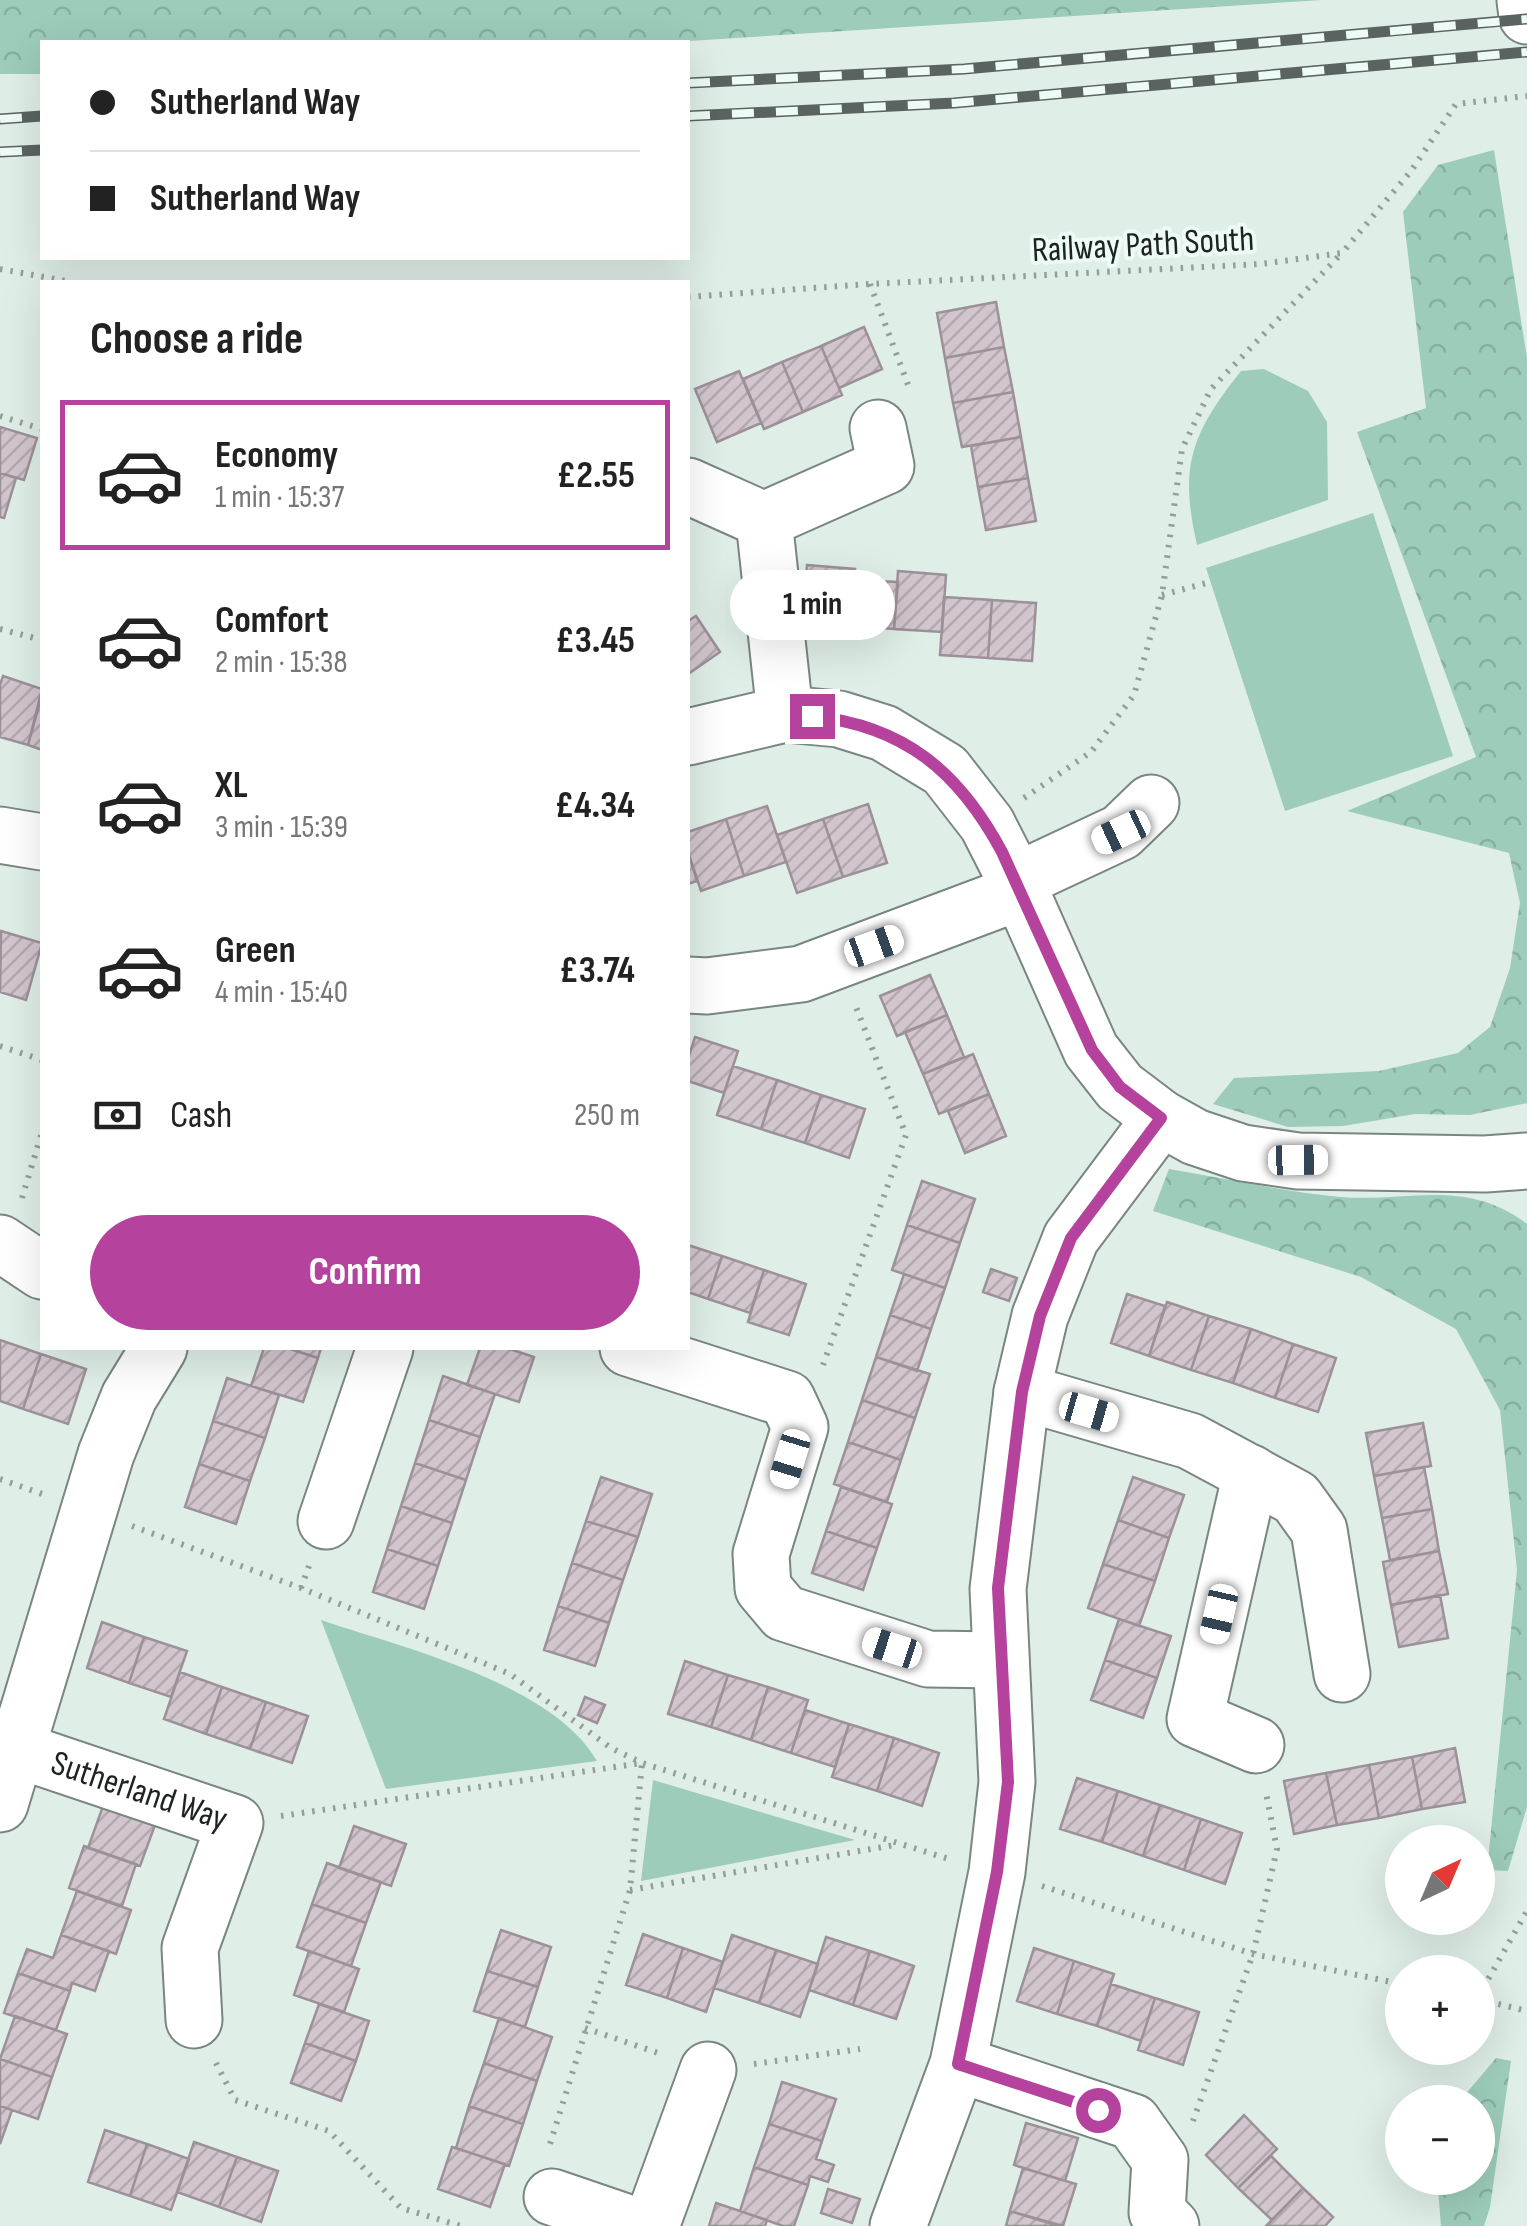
<!DOCTYPE html>
<meta charset="utf-8">
<style>
body{margin:0;font-family:"Sofia Sans Condensed",sans-serif;background:#f6f6f6;color:#222;height:100vh;display:flex;flex-direction:column;font-size:38px;white-space:nowrap}
*{box-sizing:border-box;margin:0}
p{font-size:32px;color:#767676}
.icon{flex:none;width:55px;height:55px;fill:none;stroke:currentColor;stroke-width:2;stroke-linecap:round;stroke-linejoin:round}
.map{position:relative;flex:1;overflow:hidden}
.sheet{position:absolute;left:40px;top:280px;width:650px;height:1070px;display:flex;flex-direction:column;background:#fff;border-radius:0px;box-shadow:0 10px 40px #0002}
.sheet>*{flex:none}
.guide{position:absolute;left:40px;top:40px;width:650px;height:220px;border-radius:0px;box-shadow:0 10px 40px #0002;display:grid;align-content:center;height:220px;padding:0 50px;background:#fff}
.needle{width:65px;rotate:44deg}
.controls{position:absolute;left:1385px;top:1825px;display:grid;gap:20px}
.controls a{display:grid;place-items:center;width:110px;height:110px;border-radius:50%;background:#fff;box-shadow:0 10px 40px #0002;font-size:50px}
.end{position:absolute;width:45px;height:45px;margin:-22px;border:12px solid #b5429c;background:#fff;box-shadow:0 0 0 5px #fff}
.from{border-radius:50%}
.bubble{position:absolute;height:70px;border-radius:35px;background:#fff;box-shadow:0 10px 40px #0002;font-size:32px;font-weight:700;line-height:70px;text-align:center}
.car{position:absolute;width:30px;height:60px;margin:-30px -15px;border-radius:12px;box-shadow:0 0 8px 2px #0007;background:linear-gradient(#fff 24%,#345 0 40%,#fff 0 76%,#345 0 86%,#fff 0)}
.guide b{display:flex;align-items:center;gap:35px;height:95px;font-size:38px}
.guide b+b{border-top:2px solid #e0e0e0}
.guide i{width:25px;height:25px;background:#222}
ul{padding:0;list-style:none}
li{display:flex;align-items:center;gap:30px;height:150px;margin:0 20px 15px;padding:0 30px;border:5px solid transparent;border-radius:0px}
li div{flex:1}
li b{display:block;font-size:38px}
li em{font-style:normal;font-weight:700}
li.selected{border-color:#b5429c}
li>.icon{width:90px;height:90px;stroke-width:1.5}
h2{padding:0 50px;font-size:45px;line-height:120px}
.pay{display:flex;align-items:center;gap:25px;height:110px;padding:0 50px;font-size:38px}
.pay p{margin-inline-start:auto}
.cta{display:flex;gap:20px;margin-top:auto;padding:20px 50px}
.cta a{flex:1;height:115px;border-radius:60px;background:#b5429c;color:#fff;font-size:40px;font-weight:700;line-height:115px;text-align:center}
.map>svg:first-child{display:block}
.green{fill:#9dccba}
.forest{fill:url(#forest-crowns)}
.building{fill:url(#building-hatch);stroke:#9d9199;stroke-width:2.5}
.lines{fill:none;stroke-linecap:round;stroke-linejoin:round}
.minor-casing{stroke:#798681;stroke-width:59}
.path{stroke:#949f9a;stroke-width:6;stroke-dasharray:2.5 8;stroke-linecap:butt}
.minor{stroke:#fff;stroke-width:55}
.rail-casing{stroke:#5b6360;stroke-width:11}
.rail{stroke:#ecfbf5;stroke-width:8;stroke-dasharray:22;stroke-linecap:butt}
.route{stroke:#b5429c;stroke-width:12}
.labels{text-anchor:middle;dominant-baseline:central;stroke-width:8;stroke-linejoin:round;paint-order:stroke}
.street-label{font-size:35px;fill:#1e2321;stroke:#ecfbf5}
</style>
<div class="map">
<svg width="1527" height="2226" viewBox="0 0 1527 2226">
<defs>
<pattern id="forest-crowns" width="20" height="18" patternUnits="userSpaceOnUse" patternTransform="scale(2.5)"><rect width="20" height="18" fill="#9dccba"/><path d="M2 6a3 3 0 1 1 6 0M12 15a3 3 0 1 1 6 0" fill="none" stroke="#87afa0"/></pattern>
<pattern id="building-hatch" width="6" height="6" patternUnits="userSpaceOnUse" patternTransform="scale(2.5)"><rect width="6" height="6" fill="#d2c5ce"/><path d="M-1 1l2-2M0 6l6-6M5 7l2-2" fill="none" stroke="#b4a9b1"/></pattern>
</defs>
<rect width="100%" height="100%" fill="#dfeee7"/>
<path class="green" d="M1264 369 1308 391 1327 422 1328 500 1197 545C1179 466 1191 434 1241 371Z
M1373 513 1453 756 1285 811 1206 568Z
M321 1620C403 1648 552 1683 597 1761L386 1789Z
M653 1780 855 1840 641 1881Z"/>
<path class="forest" d="M0 0H1322L674 42H42V74H0Z
M1494 150 1527 358V1103L1470 1115 1415 1114 1343 1126 1288 1127 1213 1104 1234 1078 1379 1071 1458 1053 1490 1027 1510 968 1520 903 1509 853 1347 811 1476 757 1357 432 1426 408 1403 212 1438 165Z
M1169 1169C1223 1178 1277 1190 1331 1196 1401 1205 1463 1175 1527 1224V1807L1508 1871 1487 1870 1517 1570 1500 1410 1456 1329 1361 1277 1153 1211Z
M1496 2058 1511 2061 1490 2207 1484 2226H1441L1437 2178H1478V2102H1459Z"/>
<path class="building" d="M996 302 1004 347 945 358 937 313Z
M864 327 882 369 839 388 821 346Z
M821 346 842 395 803 412 782 362Z
M1004 347 1013 392 953 403 945 358Z
M782 362 803 412 764 429 743 379Z
M739 371 761 423 717 442 695 389Z
M1013 392 1021 437 962 447 953 403Z
M0 427 37 438 24 480 0 473Z
M1021 437 1028 478 978 487 971 446Z
M0 473 16 478 4 518 0 517Z
M1028 478 1036 521 986 530 978 487Z
M807 565 855 569 851 626 803 623Z
M898 571 946 575 942 632 894 629Z
M854 580 898 582 894 629 851 626Z
M944 597 992 600 988 658 940 655Z
M992 600 1036 603 1032 661 988 658Z
M696 616 720 652 688 674V621Z
M3 676 42 689 28 745 0 737V685Z
M42 695V750L28 745Z
M868 804 887 863 843 877 823 819Z
M767 806 786 862 744 876 726 819Z
M726 819 744 876 701 891 688 852V832Z
M823 819 843 877 797 893 777 835Z
M688 852 697 881 688 884Z
M1 931 42 943 26 1000 0 992Z
M930 975 947 1015 897 1036 880 996Z
M947 1015 964 1057 923 1074 905 1032Z
M695 1037 738 1051 724 1093 688 1081V1059Z
M973 1054 989 1094 939 1114 923 1074Z
M733 1066 777 1080 761 1129 717 1115Z
M777 1080 821 1095 805 1143 761 1129Z
M989 1094 1006 1136 965 1153 948 1111Z
M821 1095 865 1109 849 1158 805 1143Z
M922 1181 975 1199 960 1243 907 1225Z
M907 1225 960 1243 945 1288 892 1270Z
M688 1245 722 1256 708 1299 688 1292Z
M722 1256 764 1270 750 1313 708 1299Z
M991 1269 1017 1278 1009 1301 983 1292Z
M764 1270 806 1284 789 1335 748 1322Z
M904 1274 945 1288 931 1329 890 1315Z
M1127 1294 1165 1306 1149 1356 1111 1343Z
M1167 1302 1209 1316 1191 1370 1149 1356Z
M890 1315 931 1329 917 1371 876 1357Z
M1209 1316 1251 1329 1233 1383 1191 1370Z
M1251 1329 1293 1344 1275 1398 1233 1383Z
M0 1340 41 1354 23 1409 0 1401Z
M1293 1344 1336 1358 1318 1412 1275 1398Z
M264 1348H287L318 1358 303 1402 251 1386Z
M287 1348H321L318 1358Z
M480 1348H507L534 1357 519 1402 467 1385Z
M41 1354 86 1369 68 1424 23 1409Z
M876 1357 930 1374 915 1418 862 1400Z
M443 1376 495 1394 480 1437 429 1420Z
M227 1378 279 1395 265 1438 213 1421Z
M862 1400 915 1418 901 1460 848 1442Z
M429 1420 480 1437 466 1480 415 1463Z
M213 1421 265 1438 250 1481 199 1464Z
M1423 1423 1431 1466 1374 1476 1366 1433Z
M848 1442 901 1460 887 1502 834 1484Z
M415 1463 466 1480 452 1523 401 1506Z
M199 1464 250 1481 236 1524 185 1507Z
M1424 1467 1432 1509 1382 1518 1374 1476Z
M601 1477 652 1494 638 1537 586 1521Z
M1133 1477 1184 1495 1169 1538 1118 1520Z
M841 1487 892 1504 877 1548 826 1531Z
M401 1506 452 1523 438 1566 387 1549Z
M1432 1509 1439 1551 1390 1560 1382 1518Z
M1118 1520 1169 1538 1155 1581 1103 1564Z
M586 1521 638 1537 623 1580 572 1563Z
M826 1531 877 1548 863 1590 812 1573Z
M387 1549 438 1566 424 1609 373 1592Z
M1439 1551 1448 1594 1391 1605 1383 1562Z
M572 1563 623 1580 609 1623 558 1606Z
M1103 1564 1155 1581 1139 1626 1088 1608Z
M1440 1595 1448 1638 1399 1647 1391 1605Z
M558 1606 609 1623 595 1666 544 1650Z
M1119 1619 1171 1636 1157 1678 1105 1660Z
M102 1622 144 1637 129 1683 87 1668Z
M144 1637 187 1651 171 1697 129 1683Z
M1105 1660 1157 1678 1143 1718 1091 1700Z
M685 1661 728 1675 711 1727 668 1714Z
M180 1672 222 1687 206 1734 164 1719Z
M728 1675 768 1687 751 1740 711 1727Z
M222 1687 266 1702 250 1749 206 1734Z
M768 1687 808 1700 791 1753 751 1740Z
M585 1697 605 1705 597 1723 578 1715Z
M266 1702 308 1716 292 1763 250 1749Z
M805 1710 849 1724 835 1767 791 1753Z
M849 1724 894 1738 877 1791 832 1777Z
M894 1738 939 1753 922 1806 877 1791Z
M1455 1748 1465 1802 1422 1809 1412 1757Z
M1412 1757 1422 1809 1379 1818 1369 1765Z
M1369 1765 1379 1818 1337 1825 1326 1773Z
M1326 1773 1337 1825 1294 1834 1284 1781Z
M1077 1778 1118 1791 1102 1842 1060 1829Z
M1118 1791 1160 1805 1143 1856 1102 1842Z
M1160 1805 1201 1819 1184 1870 1143 1856Z
M103 1806 155 1825 140 1866 88 1848Z
M1201 1819 1242 1833 1225 1884 1184 1870Z
M354 1826 406 1844 391 1886 339 1868Z
M84 1846 136 1864 122 1906 69 1888Z
M327 1863 381 1882 366 1923 312 1904Z
M77 1891 131 1910 116 1954 61 1935Z
M312 1904 366 1923 351 1966 297 1947Z
M501 1930 551 1947 538 1987 487 1971Z
M643 1934 683 1948 667 1998 626 1985Z
M61 1935 109 1951 95 1991 72 1983 70 1991 18 1973 27 1949 53 1958Z
M732 1935 776 1950 759 2003 714 1988Z
M826 1937 870 1951 853 2005 809 1990Z
M683 1948 723 1962 706 2012 667 1998Z
M1034 1948 1074 1961 1057 2014 1017 2001Z
M776 1950 818 1964 800 2017 759 2003Z
M309 1951 359 1969 344 2012 294 1995Z
M870 1951 914 1966 896 2019 853 2005Z
M1074 1961 1114 1974 1097 2026 1057 2014Z
M487 1971 538 1987 525 2027 474 2011Z
M18 1973 70 1991 56 2030 4 2013Z
M1111 1984 1155 1998 1141 2041 1097 2026Z
M1155 1998 1199 2012 1183 2065 1138 2050Z
M319 2004 369 2021 356 2061 305 2043Z
M15 2016 67 2034 52 2077 0 2059Z
M499 2018 552 2037 537 2081 484 2063Z
M305 2043 356 2061 341 2101 291 2083Z
M0 2059 52 2077 38 2119 0 2106Z
M484 2063 537 2081 523 2124 469 2106Z
M782 2082 836 2099 822 2141 769 2124Z
M0 2106 12 2110 0 2144Z
M469 2106 523 2124 509 2166 456 2148Z
M1244 2115 1277 2149 1238 2188 1206 2155Z
M1026 2123 1078 2138 1065 2181 1014 2165Z
M769 2124 822 2141 816 2159 834 2165 828 2182 810 2176 808 2185 754 2167Z
M105 2130 147 2144 130 2196 88 2182Z
M194 2142 237 2157 219 2207 177 2192Z
M147 2144 189 2159 171 2210 130 2196Z
M452 2147 505 2164 490 2207 438 2189Z
M1271 2156 1303 2188 1272 2220 1238 2188Z
M237 2157 278 2171 261 2222 219 2207Z
M754 2167 808 2185 794 2226H783L740 2211Z
M1023 2168 1076 2184 1063 2226 1010 2211Z
M1303 2188 1333 2217 1325 2226H1266Z
M828 2189 860 2199 852 2223 821 2213Z
M716 2203 767 2220 765 2226H709Z
M1010 2211 1059 2226H1006Z"/>
<g class="lines">
<defs>
<g id="minor">
<path d="M1525 0 1527 16"/>
<path d="M688 486 764 520 886 466 878 428"/>
<path d="M764 520 785 714"/>
<path d="M688 737 785 714 839 719 884 733 945 770 987 824 1016 881 1091 1050 1120 1087 1161 1118 1195 1137 1243 1153 1298 1161 1485 1164 1527 1161"/>
<path d="M0 835 42 842"/>
<path d="M1016 881 1121 832 1151 803"/>
<path d="M688 985 707 986 801 974 1020 892"/>
<path d="M0 1243 42 1271"/>
<path d="M628 1348 787 1399 800 1427 761 1554 763 1588 784 1613 928 1659 1001 1660"/>
<path d="M1022 1392 1190 1441 1296 1498 1319 1530 1342 1674"/>
<path d="M1251 1473 1195 1719 1256 1745"/>
<path d="M326 1521 385 1348"/>
<path id="s1" d="M18 1750 235 1823 190 1948 194 2020"/>
<path d="M0 1804 106 1454 129 1397 159 1348"/>
<path d="M958 2064 1133 2122 1160 2160 1157 2212 1171 2226"/>
<path d="M552 2197 637 2226"/>
<path d="M651 2226 708 2070"/>
<path d="M898 2226 958 2064 997 1872 1007 1782 998 1589 1022 1392 1040 1316 1071 1238 1161 1118"/>
</g>
</defs>
<use href="#minor" class="minor-casing"/>
<path class="path" d="M0 269 72 282
M870 284 910 390
M688 297 870 284 1261 264 1342 253 1411 171 1456 104 1527 96
M0 416 42 429
M1162 595 1210 582
M0 629 42 640
M1024 798 1091 752 1134 695 1162 595 1182 449 1211 389 1341 254
M0 1046 42 1060
M22 1198 42 1132
M823 1365 906 1135 856 1007
M0 1479 45 1495
M132 1526 301 1588 510 1674 611 1748 642 1763 949 1859
M301 1588 309 1566
M281 1816 642 1763 630 1890 549 2147
M1042 1886 1253 1954 1402 1984
M630 1890 895 1845
M1478 1997 1527 1911
M1478 1999 1527 2011
M585 2028 664 2055
M216 2063 235 2100 329 2131 401 2208 461 2226
M754 2064 860 2049
M1193 2121 1253 1954 1277 1849 1266 1793"/>
<use href="#minor" class="minor"/>
<defs>
<path id="rail" d="M688 83 964 69 1527 19
M688 116 954 103 1527 52
M0 119 42 116
M0 152 42 150"/>
</defs>
<use href="#rail" class="rail-casing"/>
<use href="#rail" class="rail"/>
</g>
<g class="lines">
<path class="route" d="M812 716C905 726 959 772 1002 852L1092 1050 1120 1087 1161 1118 1071 1238 1040 1316 1022 1392 998 1588 1008 1782 997 1872 958 2064 1098 2110"/>
</g>
<g class="labels">
<g class="street-label">
<text transform="translate(1143 245) rotate(-3)">Railway Path South</text>
<text stroke="none"><textPath href="#s1" startOffset="128">Sutherland Way</textPath></text>
</g>
</g>
</svg>
<div class="controls">
<a><svg class="needle" viewBox="-14 -14 28 28"><path d="M0-13l5 13h-10z" fill="#e53935"/><path d="M0 13l5-13h-10z" fill="#767676"/></svg></a>
<a>+</a>
<a>−</a>
</div>
<i class="end from" style="left:1098px;top:2110px"></i>
<i class="end" style="left:812px;top:716px"></i>
<div class="bubble" style="left:730px;top:570px;width:165px">1 min</div>
<i class="car" style="left:1121px;top:832px;rotate:245deg"></i>
<i class="car" style="left:874px;top:946px;rotate:70deg"></i>
<i class="car" style="left:1298px;top:1160px;rotate:89deg"></i>
<i class="car" style="left:1089px;top:1412px;rotate:106deg"></i>
<i class="car" style="left:790px;top:1459px;rotate:197deg"></i>
<i class="car" style="left:1219px;top:1614px;rotate:193deg"></i>
<i class="car" style="left:892px;top:1648px;rotate:288deg"></i>
<div class="guide">
<b><i class="from"></i>Sutherland Way</b>
<b><i></i>Sutherland Way</b>
</div>
<section class="sheet">
<h2>Choose a ride</h2>
<ul>
<li class="selected"><svg class="icon" aria-label="car" viewBox="0 0 24 24"><path d="M5 17H2v-5l4-1 3-4h7l3 4 3 1v5h-3M9 17h6M6 11h13"/><circle cx="7" cy="17" r="2"/><circle cx="17" cy="17" r="2"/></svg><div><b>Economy</b><p>1 min · 15:37</p></div><em>£2.55</em></li>
<li><svg class="icon" aria-label="car" viewBox="0 0 24 24"><path d="M5 17H2v-5l4-1 3-4h7l3 4 3 1v5h-3M9 17h6M6 11h13"/><circle cx="7" cy="17" r="2"/><circle cx="17" cy="17" r="2"/></svg><div><b>Comfort</b><p>2 min · 15:38</p></div><em>£3.45</em></li>
<li><svg class="icon" aria-label="car" viewBox="0 0 24 24"><path d="M5 17H2v-5l4-1 3-4h7l3 4 3 1v5h-3M9 17h6M6 11h13"/><circle cx="7" cy="17" r="2"/><circle cx="17" cy="17" r="2"/></svg><div><b>XL</b><p>3 min · 15:39</p></div><em>£4.34</em></li>
<li><svg class="icon" aria-label="car" viewBox="0 0 24 24"><path d="M5 17H2v-5l4-1 3-4h7l3 4 3 1v5h-3M9 17h6M6 11h13"/><circle cx="7" cy="17" r="2"/><circle cx="17" cy="17" r="2"/></svg><div><b>Green</b><p>4 min · 15:40</p></div><em>£3.74</em></li>
</ul>
<div class="pay"><svg class="icon" aria-label="cash" viewBox="0 0 24 24"><path d="M3 7h18v10H3z"/><circle cx="12" cy="12" r="2"/></svg>Cash<p>250 m</p></div>
<div class="cta"><a>Confirm</a></div>
</section>
</div>
